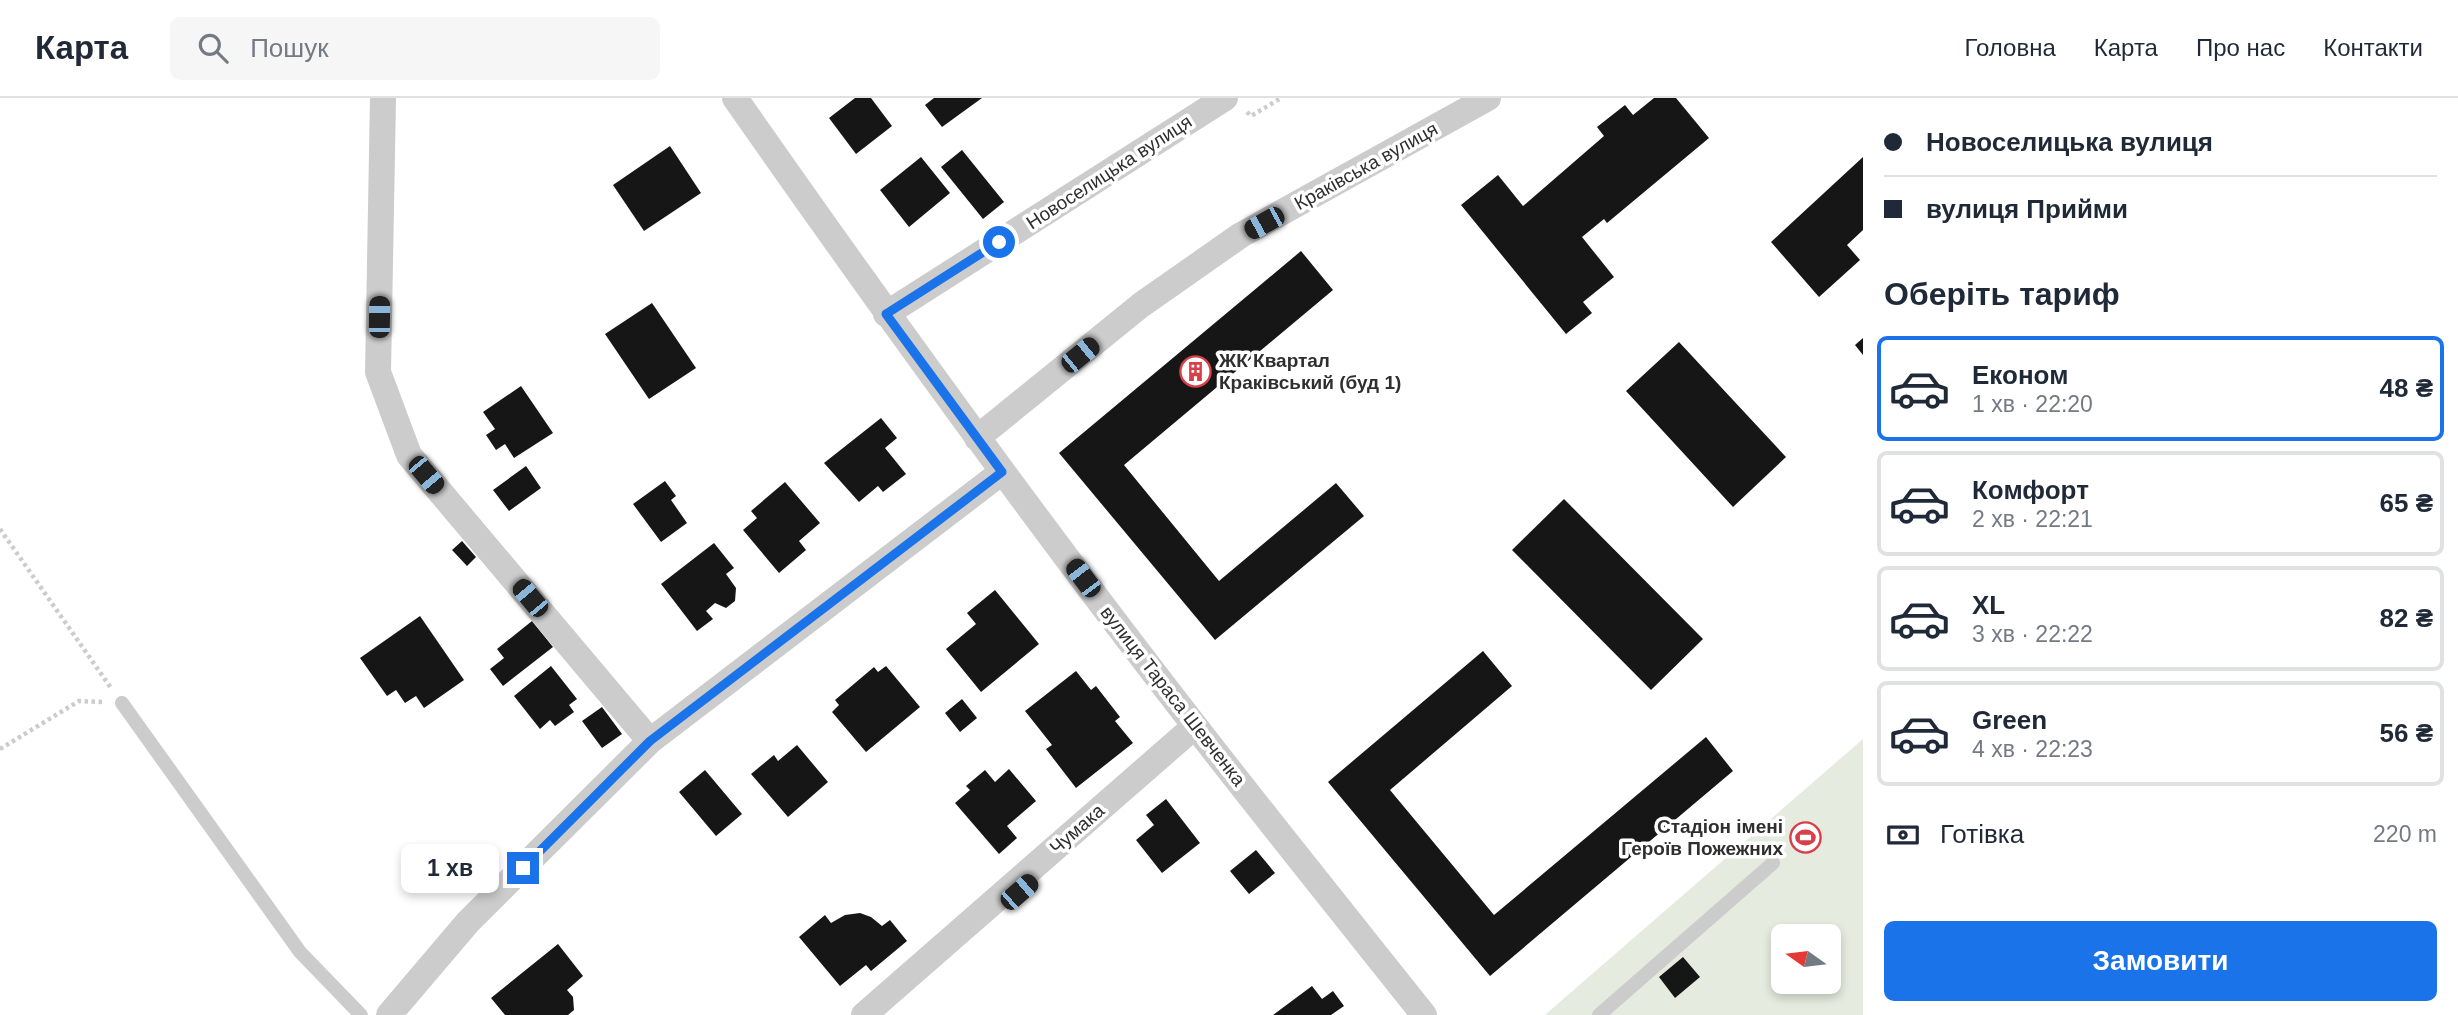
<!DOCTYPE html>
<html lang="uk">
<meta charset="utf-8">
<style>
body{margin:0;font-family:Arial,sans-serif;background:#f6f6f7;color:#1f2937;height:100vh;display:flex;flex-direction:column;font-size:26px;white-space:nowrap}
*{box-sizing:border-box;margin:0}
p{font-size:23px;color:#747a83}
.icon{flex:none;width:38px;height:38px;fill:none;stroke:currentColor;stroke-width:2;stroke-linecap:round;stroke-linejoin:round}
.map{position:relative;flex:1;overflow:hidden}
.drawer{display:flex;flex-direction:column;background:#fff;width:595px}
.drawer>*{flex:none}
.banner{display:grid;align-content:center;height:154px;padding:0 21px;background:#fff}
.needle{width:46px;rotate:284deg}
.tools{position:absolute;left:1771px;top:826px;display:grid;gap:14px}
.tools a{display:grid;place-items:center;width:70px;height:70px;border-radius:10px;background:#fff;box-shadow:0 4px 10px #0003;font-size:35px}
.end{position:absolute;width:32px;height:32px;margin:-16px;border:9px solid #1a73e8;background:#fff;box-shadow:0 0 0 4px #fff}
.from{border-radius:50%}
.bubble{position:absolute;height:49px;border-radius:10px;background:#fff;box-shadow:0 4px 10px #0003;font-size:23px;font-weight:700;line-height:49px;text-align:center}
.car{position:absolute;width:21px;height:42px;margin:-21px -10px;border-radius:9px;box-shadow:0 0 5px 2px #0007;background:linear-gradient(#222 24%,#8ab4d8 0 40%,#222 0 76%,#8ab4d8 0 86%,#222 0)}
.banner b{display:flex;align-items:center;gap:24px;height:66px;font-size:26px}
.banner b+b{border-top:2px solid #e0e1e3}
.banner i{width:18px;height:18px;background:#1f2937}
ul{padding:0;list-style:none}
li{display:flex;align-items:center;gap:21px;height:105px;margin:0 14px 10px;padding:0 7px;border:4px solid #e0e1e3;border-radius:10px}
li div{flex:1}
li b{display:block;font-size:26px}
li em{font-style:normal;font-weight:700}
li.current{border-color:#1a73e8}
li>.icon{width:63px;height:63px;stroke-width:1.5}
h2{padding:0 21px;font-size:32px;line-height:84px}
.pay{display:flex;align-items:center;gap:18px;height:77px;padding:0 21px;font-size:26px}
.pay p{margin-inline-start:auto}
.primary-button{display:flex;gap:14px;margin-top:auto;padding:14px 21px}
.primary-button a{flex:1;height:80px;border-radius:10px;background:#1a73e8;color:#fff;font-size:28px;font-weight:700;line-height:80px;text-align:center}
header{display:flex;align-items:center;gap:42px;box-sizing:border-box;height:98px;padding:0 35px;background:#fff;border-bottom:2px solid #e0e1e3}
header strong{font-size:33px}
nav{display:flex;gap:38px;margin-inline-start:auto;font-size:24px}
.search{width:490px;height:63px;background:#f6f6f7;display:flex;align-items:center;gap:18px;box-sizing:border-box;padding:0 24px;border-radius:10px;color:#747a83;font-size:26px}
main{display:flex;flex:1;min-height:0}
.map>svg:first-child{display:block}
.green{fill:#e5ebde;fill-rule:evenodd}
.building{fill:#161616}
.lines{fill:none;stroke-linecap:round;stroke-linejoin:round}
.path{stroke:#ccc;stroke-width:4.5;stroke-dasharray:3.5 3.5;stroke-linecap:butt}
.lane{stroke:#ccc;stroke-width:14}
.street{stroke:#ccc;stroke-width:26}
.route{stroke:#1a73e8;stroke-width:9}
.labels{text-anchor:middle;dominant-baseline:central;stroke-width:7;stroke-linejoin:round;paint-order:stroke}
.street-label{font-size:19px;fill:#2f2f2f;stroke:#fff}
.poi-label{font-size:19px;font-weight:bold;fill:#2f2f2f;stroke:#fff;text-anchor:start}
</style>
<header>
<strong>Карта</strong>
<div class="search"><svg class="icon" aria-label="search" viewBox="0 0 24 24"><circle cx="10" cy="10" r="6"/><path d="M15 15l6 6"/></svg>Пошук</div>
<nav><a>Головна</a><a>Карта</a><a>Про нас</a><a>Контакти</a></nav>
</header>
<main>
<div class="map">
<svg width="1863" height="917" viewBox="0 0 1863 917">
<rect width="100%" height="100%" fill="#fff"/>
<path class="green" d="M1863 641V917H1545L1554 909ZM1783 838H1829V884H1783Z"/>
<path class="building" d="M855 0H871L892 28 856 56 829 20Z
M934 0H982L942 29 925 7Z
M1654 0H1676L1709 40 1607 125 1604 121 1582 139 1614 179 1583 204 1592 215 1566 236 1461 107 1498 77 1523 108 1604 38 1597 29 1625 7 1633 17Z
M670 48 701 95 644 133 613 87Z
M962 52 1004 104 983 121 941 69Z
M921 59 950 95 909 129 880 92Z
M1863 59V132L1847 147 1860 162 1819 199 1771 144Z
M1301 153 1333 192 1124 367 1219 483 1336 385 1364 418 1215 542 1059 355Z
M652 205 696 270 649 301 605 236Z
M1863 240V257L1855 247Z
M1679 244 1786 359 1733 409 1626 293Z
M521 288 553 335 514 360 505 346 496 352 486 337 495 331 483 314Z
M881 320 897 340 885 350 906 376 883 394 878 388 859 404 824 365Z
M526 368 541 390 509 413 493 392Z
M665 383 676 398 671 402 687 425 661 444 633 406Z
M785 384 820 425 799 443 806 452 779 475 743 432 757 420 751 413Z
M1564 401 1703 541 1651 592 1512 452Z
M462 443 476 459 467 468 452 452Z
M714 445 734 470 726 476 736 490 735 503 726 510 715 505 706 513 713 521 697 533 661 486Z
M995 492 1039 546 981 594 946 551 976 526 967 515Z
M420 518 464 582 424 610 416 598 405 605 396 592 387 598 360 560Z
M532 523 553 549 503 588 490 571 504 560 497 551Z
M1483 553 1512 588 1390 692 1494 817 1706 639 1733 673 1490 878 1328 684Z
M551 568 577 601 569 607 574 614 555 628 550 622 540 631 514 598Z
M886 568 920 609 866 654 832 614 839 607 835 602 874 569 878 574Z
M1076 573 1091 592 1096 588 1120 619 1115 623 1133 645 1076 690 1046 651 1052 647 1025 613Z
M962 601 977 620 960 634 945 615Z
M602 609 622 636 602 650 582 623Z
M797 647 828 684 788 719 751 676 774 657 778 663Z
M1009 671 1036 703 1007 728 1017 740 999 756 955 705 970 692 966 688 985 672 995 684Z
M705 672 742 716 716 738 679 694Z
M1166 701 1200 745 1162 775 1136 742 1154 727 1146 717Z
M1256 752 1275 775 1249 796 1230 773Z
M860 815 871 819 882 828 890 822 907 843 871 873 866 867 840 888 799 839 825 817 831 825 845 817Z
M558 846 583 878 567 892 573 899 574 912 568 917H505L491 900Z
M1683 859 1700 879 1675 900 1659 879Z
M1312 888 1322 901 1333 893 1344 908 1331 917H1273Z"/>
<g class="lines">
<path class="path" d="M1247 14 1251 18 1281 0
M0 431 111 590
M0 651 79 603 103 604"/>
<path class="lane" d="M122 605 300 854 361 917
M1599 917 1773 765"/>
<path class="street" d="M383 0 378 274 409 357 650 643
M735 0C886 216 1040 429 1202 637 1275 731 1350 824 1424 917
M886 216 1225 0
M977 340 1141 207 1241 137 1488 0
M389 917 468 824 650 643 1002 374
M864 917 1195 628"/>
</g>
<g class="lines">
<path class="route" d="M523 770 650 643 1002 374 886 216 999 144"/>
</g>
<defs>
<symbol id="building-ring" viewBox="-11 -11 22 22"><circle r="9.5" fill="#fff" stroke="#d83f49" stroke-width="1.5"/><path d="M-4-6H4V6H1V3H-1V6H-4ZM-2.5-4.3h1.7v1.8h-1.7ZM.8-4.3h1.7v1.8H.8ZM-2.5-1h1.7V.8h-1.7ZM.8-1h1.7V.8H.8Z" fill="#d83f49"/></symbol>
<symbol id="stadium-ring" viewBox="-11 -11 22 22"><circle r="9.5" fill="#fff" stroke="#d83f49" stroke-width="1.5"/><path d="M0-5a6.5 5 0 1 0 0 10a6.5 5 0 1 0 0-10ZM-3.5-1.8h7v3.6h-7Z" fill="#d83f49"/></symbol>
</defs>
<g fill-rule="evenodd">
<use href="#building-ring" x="1178" y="256" width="35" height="35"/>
<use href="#stadium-ring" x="1788" y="722" width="35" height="35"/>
</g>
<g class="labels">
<g class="street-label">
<text transform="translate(1366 68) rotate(-29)">Краківська вулиця</text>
<text transform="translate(1109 74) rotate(-33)">Новоселицька вулиця</text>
<text transform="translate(1173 598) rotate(52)">вулиця Тараса Шевченка</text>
<text transform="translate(1077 731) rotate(-41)">Чумака</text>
</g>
<g class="poi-label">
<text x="1219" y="262">ЖК Квартал<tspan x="1219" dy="22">Краківський (буд 1)</tspan></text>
<text x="1783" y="728" text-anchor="end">Стадіон імені<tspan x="1783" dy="22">Героїв Пожежних</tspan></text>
</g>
</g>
</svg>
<div class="tools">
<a><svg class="needle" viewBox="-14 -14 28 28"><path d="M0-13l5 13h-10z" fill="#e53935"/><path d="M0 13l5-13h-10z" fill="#747a83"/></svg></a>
</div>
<i class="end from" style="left:999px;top:144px"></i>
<i class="end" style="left:523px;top:770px"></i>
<div class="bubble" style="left:401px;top:746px;width:98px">1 хв</div>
<i class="car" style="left:1264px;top:125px;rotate:241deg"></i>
<i class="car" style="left:379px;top:219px;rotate:1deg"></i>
<i class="car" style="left:1080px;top:257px;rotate:51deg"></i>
<i class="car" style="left:426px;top:377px;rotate:140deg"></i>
<i class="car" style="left:1083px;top:480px;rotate:323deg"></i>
<i class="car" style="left:530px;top:500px;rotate:320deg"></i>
<i class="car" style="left:1019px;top:794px;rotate:49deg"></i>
</div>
<section class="drawer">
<div class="banner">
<b><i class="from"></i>Новоселицька вулиця</b>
<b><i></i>вулиця Прийми</b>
</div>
<h2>Оберіть тариф</h2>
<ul>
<li class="current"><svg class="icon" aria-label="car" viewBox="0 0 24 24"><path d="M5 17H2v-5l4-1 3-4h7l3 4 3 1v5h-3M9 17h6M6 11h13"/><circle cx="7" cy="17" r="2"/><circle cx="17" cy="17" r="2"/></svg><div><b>Економ</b><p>1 хв · 22:20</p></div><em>48 ₴</em></li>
<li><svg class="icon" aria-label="car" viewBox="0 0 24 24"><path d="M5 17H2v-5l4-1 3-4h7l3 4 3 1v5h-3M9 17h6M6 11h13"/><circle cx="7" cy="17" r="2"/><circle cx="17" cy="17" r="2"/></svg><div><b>Комфорт</b><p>2 хв · 22:21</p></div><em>65 ₴</em></li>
<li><svg class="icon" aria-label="car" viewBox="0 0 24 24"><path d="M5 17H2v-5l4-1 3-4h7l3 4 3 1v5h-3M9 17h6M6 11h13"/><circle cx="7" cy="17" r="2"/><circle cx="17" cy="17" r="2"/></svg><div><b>XL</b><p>3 хв · 22:22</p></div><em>82 ₴</em></li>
<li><svg class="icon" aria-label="car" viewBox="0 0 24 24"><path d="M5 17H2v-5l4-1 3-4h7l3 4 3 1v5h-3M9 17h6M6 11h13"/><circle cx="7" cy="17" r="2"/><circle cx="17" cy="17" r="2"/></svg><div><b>Green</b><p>4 хв · 22:23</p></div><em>56 ₴</em></li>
</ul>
<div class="pay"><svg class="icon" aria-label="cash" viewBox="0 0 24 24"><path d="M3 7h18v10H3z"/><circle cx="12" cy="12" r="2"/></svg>Готівка<p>220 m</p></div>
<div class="primary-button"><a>Замовити</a></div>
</section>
</main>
